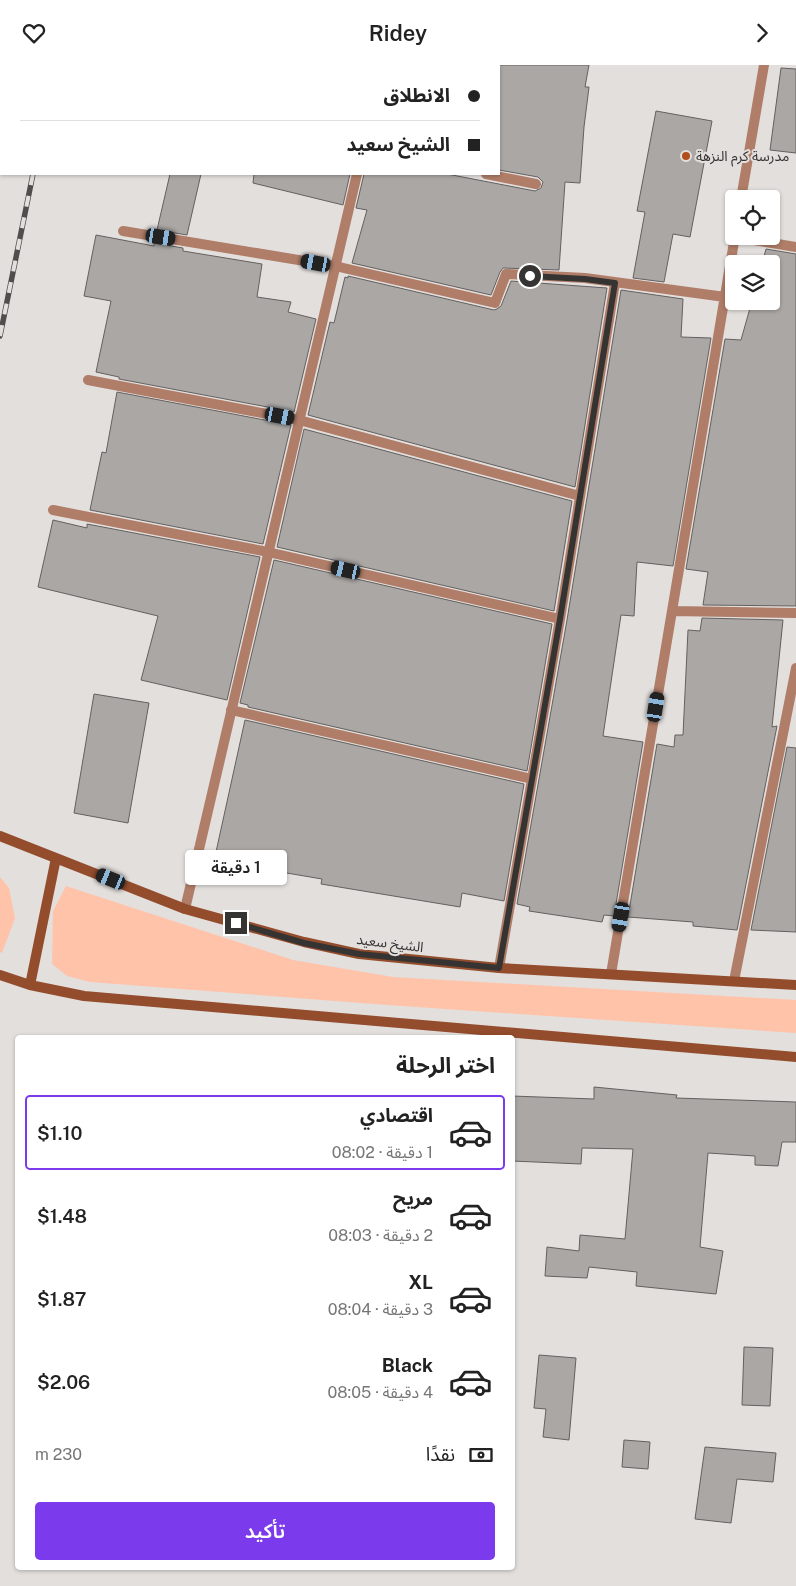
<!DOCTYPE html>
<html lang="ar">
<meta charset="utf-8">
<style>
body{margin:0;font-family:"Public Sans","Noto Sans Arabic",sans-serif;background:#f6f6f6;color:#222;direction:rtl;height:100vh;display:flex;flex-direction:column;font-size:19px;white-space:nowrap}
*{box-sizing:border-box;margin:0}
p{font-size:16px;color:#767676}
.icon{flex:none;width:28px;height:28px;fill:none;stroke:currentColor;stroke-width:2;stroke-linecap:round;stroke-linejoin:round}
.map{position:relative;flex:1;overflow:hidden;direction:ltr}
.side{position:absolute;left:15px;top:970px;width:500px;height:535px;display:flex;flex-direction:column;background:#fff;border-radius:5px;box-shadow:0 1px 4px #0004;direction:rtl}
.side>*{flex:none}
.hud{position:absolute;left:0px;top:0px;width:500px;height:110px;box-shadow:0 1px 4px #0004;direction:rtl;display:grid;align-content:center;height:110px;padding:0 20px;background:#fff}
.buttons{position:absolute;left:725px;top:125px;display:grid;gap:10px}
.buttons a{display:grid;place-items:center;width:55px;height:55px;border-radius:5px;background:#fff;box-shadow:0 1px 4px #0004;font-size:25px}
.end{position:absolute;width:22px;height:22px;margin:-11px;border:6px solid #353433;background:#fff;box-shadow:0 0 0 2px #fff}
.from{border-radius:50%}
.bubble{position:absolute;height:35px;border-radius:5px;background:#fff;box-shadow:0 1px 4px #0004;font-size:16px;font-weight:600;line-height:35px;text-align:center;direction:rtl}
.car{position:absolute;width:15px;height:30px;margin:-15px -8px;border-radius:6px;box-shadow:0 0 4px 1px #0007;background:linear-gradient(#222 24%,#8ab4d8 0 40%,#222 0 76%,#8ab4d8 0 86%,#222 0)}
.hud b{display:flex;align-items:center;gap:18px;height:48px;font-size:19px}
.hud b+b{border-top:1px solid #e0e0e0}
.hud i{width:12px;height:12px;background:#222}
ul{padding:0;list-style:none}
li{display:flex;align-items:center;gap:15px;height:75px;margin:0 10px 8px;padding:0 10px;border:2px solid transparent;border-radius:5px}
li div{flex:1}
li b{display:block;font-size:19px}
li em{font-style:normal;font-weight:600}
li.on{border-color:#7c3aed}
li>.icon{width:45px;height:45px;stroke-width:1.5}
h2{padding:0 20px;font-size:22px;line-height:60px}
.pay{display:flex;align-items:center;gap:12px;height:55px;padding:0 20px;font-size:19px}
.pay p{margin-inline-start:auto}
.action{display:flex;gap:10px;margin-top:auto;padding:10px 20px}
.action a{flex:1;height:58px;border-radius:5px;background:#7c3aed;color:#fff;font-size:20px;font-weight:600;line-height:58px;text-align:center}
header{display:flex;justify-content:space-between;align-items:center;height:65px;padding:0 20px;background:#fff;font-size:22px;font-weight:600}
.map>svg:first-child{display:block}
.green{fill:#ffc3aa}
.building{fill:#aaa7a5;stroke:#64605f}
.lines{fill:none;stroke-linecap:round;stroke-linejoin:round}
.minor{stroke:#af7d68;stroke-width:10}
.secondary{stroke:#934c2c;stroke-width:10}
.rail-casing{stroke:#504e4d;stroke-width:5.5}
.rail{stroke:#e3dfdd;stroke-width:4;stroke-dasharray:11;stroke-linecap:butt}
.route{stroke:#353433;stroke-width:6}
.poi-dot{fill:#b24e1b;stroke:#e3dfdd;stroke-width:2}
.labels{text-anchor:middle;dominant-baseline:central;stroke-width:4;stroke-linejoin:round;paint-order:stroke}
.poi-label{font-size:14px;fill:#353433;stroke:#e3dfdd;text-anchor:start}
.street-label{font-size:14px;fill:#353433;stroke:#e3dfdd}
</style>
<header><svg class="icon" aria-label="forward" viewBox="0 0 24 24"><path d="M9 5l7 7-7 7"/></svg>Ridey<svg class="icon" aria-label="heart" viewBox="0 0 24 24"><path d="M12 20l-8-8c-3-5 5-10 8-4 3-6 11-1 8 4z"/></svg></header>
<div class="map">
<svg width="796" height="1521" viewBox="0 0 796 1521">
<rect width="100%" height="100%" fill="#e3dfdd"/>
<path class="green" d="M0 812 9 823 15 853 2 888 0 887Z
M66 821 293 895 393 912 796 935V968L387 940 90 917 67 911 52 899 53 846Z"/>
<path class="building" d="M499 0H589L585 22H589L584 62 580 118 565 117 559 205 503 203 500 207 491 230 352 198 367 145 356 143 364 109H447L535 126 541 123 543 117 538 112 499 105Z
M781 3 796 4V88L770 85Z
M656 46 712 56 690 172 673 169 664 217 633 213 645 147 637 146Z
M170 109H201L187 170 157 165Z
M254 109H350L343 140 253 118Z
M96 170 154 181V178L183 183V186L262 199 257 232 291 237 288 247 316 254 294 347 119 314V312L96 307 111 236 84 231Z
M766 184 796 189V541L703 540 708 507 686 504 725 274 741 275 752 236H771V199H762Z
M348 211 494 245 497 244 501 241 511 216 607 223 575 422 308 350 330 257 334 258 345 212 348 213Z
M621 225 683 234 681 272 711 273 673 501 637 497 634 551 621 550 603 671 643 677 614 851 604 850 602 857 529 846 530 842 517 839 567 555Z
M117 327 291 360 263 479 90 445 102 387 106 388Z
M304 364 572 436 554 546 277 482Z
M53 455 87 463V459L260 492 227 635 141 615 158 551 38 522Z
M274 495 552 559 527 706 248 642V640L240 638Z
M702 553 783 555 772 662 777 661 737 865 693 861V857L628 852 657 679 674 682 675 670H683L688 565 700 566Z
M94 629 149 638 128 758 74 748Z
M245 655 524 719 504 836 462 828 460 842 321 819 322 814 269 805V807L214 796Z
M787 682 796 683V867L751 865Z
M594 1022 677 1030 676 1033 796 1037V1077H782L778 1101 755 1100V1091L708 1088 700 1182 723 1186 716 1229 636 1221 637 1207 589 1202 587 1213 545 1211 547 1182 579 1186 580 1170 625 1174 633 1084 582 1083 581 1099 512 1096V1031L594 1034Z
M744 1282 773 1283 770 1341 742 1340Z
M539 1290 576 1293 569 1375 543 1372 546 1344 534 1343Z
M624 1375 650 1377 648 1404 622 1402Z
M705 1382 776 1388 773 1417 737 1414 731 1458 695 1454Z"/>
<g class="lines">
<path class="minor" d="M382 1V0
M486 109 536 119
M741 134 764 0
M123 166 335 201 495 238 506 209 585 213 725 232
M735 172 796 182
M88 315 299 355 580 431
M53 445 268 487 560 554
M672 546 796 548
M231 645 532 714
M185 844 357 109
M499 903 560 554 615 218
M611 909 735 171
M734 916 796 603"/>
<path class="secondary" d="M0 771 185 844 304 877 359 889 499 903 796 920
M0 910 30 920 84 931 796 992
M30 920 56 793"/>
<defs>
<path id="rail" d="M55 1V0
M0 271 33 109"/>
</defs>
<use href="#rail" class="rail-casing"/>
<use href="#rail" class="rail"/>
</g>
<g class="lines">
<path class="route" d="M236 858 304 878 359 889 499 903 560 554 615 218 585 214 530 211"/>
</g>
<circle class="poi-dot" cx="686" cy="91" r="5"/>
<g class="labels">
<g class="poi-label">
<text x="696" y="91">مدرسة كرم النزهة</text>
</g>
<g class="street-label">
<text transform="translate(390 878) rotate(7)">الشيخ سعيد</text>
</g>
</g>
</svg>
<div class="buttons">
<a><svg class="icon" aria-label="locate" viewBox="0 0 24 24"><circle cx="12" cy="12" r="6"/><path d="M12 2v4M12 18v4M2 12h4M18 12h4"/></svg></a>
<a><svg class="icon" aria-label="layers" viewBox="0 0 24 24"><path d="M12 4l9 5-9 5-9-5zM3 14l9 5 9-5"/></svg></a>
</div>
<i class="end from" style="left:530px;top:211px"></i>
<i class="end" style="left:236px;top:858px"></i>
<div class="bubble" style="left:185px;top:785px;width:102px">1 دقيقة</div>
<i class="car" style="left:161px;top:172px;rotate:99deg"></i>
<i class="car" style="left:316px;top:198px;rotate:280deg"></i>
<i class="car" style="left:280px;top:351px;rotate:101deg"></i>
<i class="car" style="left:346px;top:505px;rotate:283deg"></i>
<i class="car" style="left:656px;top:642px;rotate:9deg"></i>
<i class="car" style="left:111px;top:814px;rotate:292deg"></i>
<i class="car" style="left:621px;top:852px;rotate:190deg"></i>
<div class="hud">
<b><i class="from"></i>الانطلاق</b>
<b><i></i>الشيخ سعيد</b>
</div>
<section class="side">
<h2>اختر الرحلة</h2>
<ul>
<li class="on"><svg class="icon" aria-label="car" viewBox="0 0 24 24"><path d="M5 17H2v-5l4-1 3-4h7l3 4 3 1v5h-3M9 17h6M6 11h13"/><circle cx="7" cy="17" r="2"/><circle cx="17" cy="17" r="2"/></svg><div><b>اقتصادي</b><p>1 دقيقة · 08:02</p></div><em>$1.10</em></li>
<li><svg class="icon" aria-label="car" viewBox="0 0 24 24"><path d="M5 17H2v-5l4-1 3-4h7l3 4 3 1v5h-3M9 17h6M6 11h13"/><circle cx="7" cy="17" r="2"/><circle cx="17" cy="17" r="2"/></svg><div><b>مريح</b><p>2 دقيقة · 08:03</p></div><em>$1.48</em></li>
<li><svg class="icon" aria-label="car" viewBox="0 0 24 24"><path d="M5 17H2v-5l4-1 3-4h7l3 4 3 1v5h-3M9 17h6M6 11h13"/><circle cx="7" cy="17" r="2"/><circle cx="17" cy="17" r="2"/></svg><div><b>XL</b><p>3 دقيقة · 08:04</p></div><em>$1.87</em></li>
<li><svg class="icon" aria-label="car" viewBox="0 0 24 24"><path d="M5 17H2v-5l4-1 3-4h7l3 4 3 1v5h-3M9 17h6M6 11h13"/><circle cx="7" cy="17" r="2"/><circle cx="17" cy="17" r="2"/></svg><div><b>Black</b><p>4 دقيقة · 08:05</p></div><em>$2.06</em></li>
</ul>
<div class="pay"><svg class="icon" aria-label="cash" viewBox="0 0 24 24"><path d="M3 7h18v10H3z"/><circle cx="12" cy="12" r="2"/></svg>نقدًا<p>230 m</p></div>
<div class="action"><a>تأكيد</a></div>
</section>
</div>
